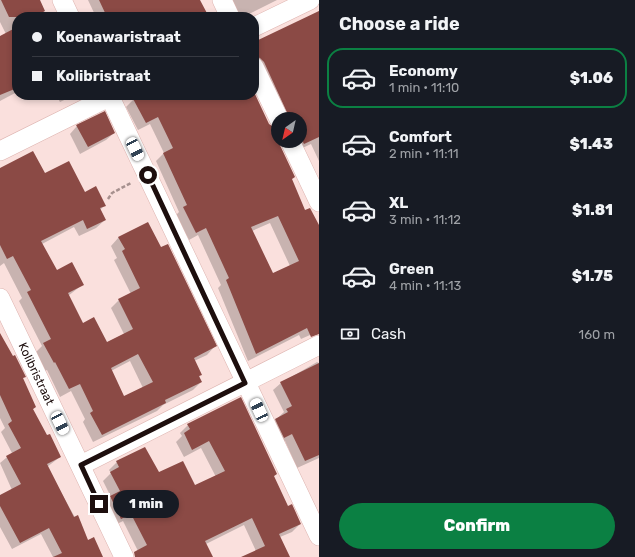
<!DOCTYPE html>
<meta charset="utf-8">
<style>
body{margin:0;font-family:Rubik,sans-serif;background:#242831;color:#f1f3f6;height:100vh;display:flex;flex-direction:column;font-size:15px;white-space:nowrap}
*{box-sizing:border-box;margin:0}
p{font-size:13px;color:#9ea1a6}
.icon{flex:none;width:22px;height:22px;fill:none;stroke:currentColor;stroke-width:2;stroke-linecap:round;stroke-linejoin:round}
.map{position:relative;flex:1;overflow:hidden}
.side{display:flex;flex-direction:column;background:#171b24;width:316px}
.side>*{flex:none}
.hud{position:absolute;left:12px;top:12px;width:247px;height:88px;border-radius:16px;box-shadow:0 2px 6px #0003;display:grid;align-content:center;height:88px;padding:0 20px;background:#171b24}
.needle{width:26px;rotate:214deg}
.controls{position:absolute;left:271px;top:112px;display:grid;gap:8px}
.controls a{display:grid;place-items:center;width:36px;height:36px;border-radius:50%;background:#171b24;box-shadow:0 2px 6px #0003;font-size:20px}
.end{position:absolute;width:18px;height:18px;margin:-9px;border:5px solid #1d0e0d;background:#fff;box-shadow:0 0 0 2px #fff}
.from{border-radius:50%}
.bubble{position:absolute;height:28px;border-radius:14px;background:#171b24;box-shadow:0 2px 6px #0003;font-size:13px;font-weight:800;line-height:28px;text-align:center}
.car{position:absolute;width:12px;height:24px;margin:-12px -6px;border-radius:5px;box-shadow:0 0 3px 1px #0007;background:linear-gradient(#fff 24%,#345 0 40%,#fff 0 76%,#345 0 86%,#fff 0)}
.hud b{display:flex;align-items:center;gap:14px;height:38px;font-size:15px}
.hud b+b{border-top:1px solid #363941}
.hud i{width:10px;height:10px;background:#f1f3f6}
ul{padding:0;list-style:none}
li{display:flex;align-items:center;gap:12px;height:60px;margin:0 8px 6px;padding:0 12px;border:2px solid transparent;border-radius:16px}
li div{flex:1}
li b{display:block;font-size:15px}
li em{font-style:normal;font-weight:800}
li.current{border-color:#0b8043}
li>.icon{width:36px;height:36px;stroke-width:1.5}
h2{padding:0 20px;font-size:18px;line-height:48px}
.pay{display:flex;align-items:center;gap:10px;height:44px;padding:0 20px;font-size:15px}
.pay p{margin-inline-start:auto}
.action{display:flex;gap:8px;margin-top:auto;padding:8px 20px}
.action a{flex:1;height:46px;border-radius:24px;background:#0b8043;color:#fff;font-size:16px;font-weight:800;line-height:46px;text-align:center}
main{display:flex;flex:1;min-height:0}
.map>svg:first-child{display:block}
.shadow{fill:#0003;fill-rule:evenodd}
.building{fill:#8b4a45;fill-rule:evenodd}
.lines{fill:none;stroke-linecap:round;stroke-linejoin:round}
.minor-casing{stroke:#deb4b0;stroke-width:20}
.path{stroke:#a6908e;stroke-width:2.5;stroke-dasharray:4 2;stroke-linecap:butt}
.minor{stroke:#fff;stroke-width:19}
.route{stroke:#1d0e0d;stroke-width:5}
.labels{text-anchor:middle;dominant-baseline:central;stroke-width:4;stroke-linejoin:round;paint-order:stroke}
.street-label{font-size:12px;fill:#1d0e0d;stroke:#fff}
</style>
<main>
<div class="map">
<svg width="319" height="557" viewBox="0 0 319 557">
<rect width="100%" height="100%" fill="#fae0dd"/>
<path class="shadow" d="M0 0H39L44 11 38 17H17V28L6 34 0 22Z
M88 0H193L208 17H96Z
M228 0H277L245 16 244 12 236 16Z
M319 11V161L311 144 296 151 300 141V119H280L265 71 254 51V46Z
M17 57V92L0 101V65Z
M56 95H75L60 102Z
M142 95H254L268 125 273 129 278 130V141L291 180 305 211 319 228V331L301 339 299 335 248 361 218 288 221 285 198 235 189 240 176 215 179 212 156 161 164 153 150 124 138 130 126 107 134 99ZM270 223 290 266 272 275 252 231Z
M77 126 114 133 106 140 80 154 70 134Z
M0 169 44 174 84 193 104 206 100 210 105 220 96 228 79 236 74 227 42 244 56 271 82 285 68 296 82 324 106 343 124 334 111 308 119 300 131 294 114 260 117 258 111 246 119 237 215 346 207 355 194 361 201 374 199 377 201 382 193 390 163 405 157 411 93 442 83 422 85 419 71 391 60 397 47 370 45 371 36 352 42 346 19 301 22 298 4 263 0 266ZM130 361 143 388 124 397 111 371Z
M0 335 24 377 22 379 35 407 32 410 47 436 60 457 47 467 88 541 102 557H53L41 534 12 549 0 527V496L12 490 0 463 12 453 1 432 5 428 0 418Z
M317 362 319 363V458L297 468 285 441 277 445 268 427 284 412 273 390 281 383Z
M188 425 276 474 273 477 287 507 300 524 292 532 280 537 289 557H243L256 551 244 525 206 544 212 557H137L139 553 123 521 113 526 103 505 111 497 103 481 111 473 109 470 117 462 158 474 195 487 216 477 201 448 184 457 176 442 182 436 180 433Z"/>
<path class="building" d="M1 0H40L45 11 33 17H9Z
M99 0H200L209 17H107Z
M319 11V137L304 144 300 136V119H290L264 62 260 58 254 56V42Z
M17 27V88L0 95V36Z
M254 92 269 124 278 130V141L295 177 292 179 305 210 310 208 319 225V334L311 337 307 328 256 354 226 280 229 278 206 228 196 233 183 207 187 205 163 153 173 148 158 117 146 123 131 95H254ZM278 216 299 261 273 273 251 227Z
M105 111 115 133 88 147 76 125Z
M33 151 45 173 69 161 85 192 96 186 106 206 100 208 106 220 87 229 83 220 41 241 57 270 72 262 84 285 68 293 83 323 94 317 107 342 133 329 118 299 140 288 122 251 125 249 118 237 148 222 161 247 168 244 217 346 194 358 202 375 199 376 202 382 165 400 166 403 102 435 90 413 93 411 80 384 69 389 55 362 54 363 43 343 51 339 27 292 31 290 13 256 7 259 0 245V168ZM138 354 153 382 124 396 111 368Z
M0 333 13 356 15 355 26 377 23 378 36 407 33 409 47 435 50 434 61 457 47 464 74 517 78 515 88 540 94 537 103 557H53L62 553 49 528 20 543 0 506V495L21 484 6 456 21 448 8 424 12 421 0 395Z
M319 363V455L305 461 292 434 284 438 275 419 288 412 286 409 292 406 280 382Z
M241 397 277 474 274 476 288 506 292 504 301 524 279 534 290 557H241L265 546 252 518 205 541 213 557H135L134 552 147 545 131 514 121 519 110 496 120 491 110 472 119 467 116 461 145 447 159 472 183 461 195 485 225 471 209 441 192 450 184 433 190 429 187 424Z"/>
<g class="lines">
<defs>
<g id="minor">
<path d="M62 0 70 17"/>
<path d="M222 0 230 17"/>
<path d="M254 27 310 0"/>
<path d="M254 67 279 119"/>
<path d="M109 95 319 536"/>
<path d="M290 141 319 202"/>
<path d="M0 151 113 95"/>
<path id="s1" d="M0 298 124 557"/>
<path d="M81 465 319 345"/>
</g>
</defs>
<use href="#minor" class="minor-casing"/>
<path class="path" d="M108 199 112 193 131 183"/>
<use href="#minor" class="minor"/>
</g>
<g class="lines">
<path class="route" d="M99 504 81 465 245 383 148 175"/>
</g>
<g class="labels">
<g class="street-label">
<text stroke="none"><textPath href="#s1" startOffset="84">Kolibristraat</textPath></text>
</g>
</g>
</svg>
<div class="controls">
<a><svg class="needle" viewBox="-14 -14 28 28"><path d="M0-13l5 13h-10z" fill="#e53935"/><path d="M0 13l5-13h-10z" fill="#9ea1a6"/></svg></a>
</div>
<i class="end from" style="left:148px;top:175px"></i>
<i class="end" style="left:99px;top:504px"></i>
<div class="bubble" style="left:113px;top:490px;width:66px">1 min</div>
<i class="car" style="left:135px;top:149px;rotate:154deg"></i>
<i class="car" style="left:259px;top:410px;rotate:335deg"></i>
<i class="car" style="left:60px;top:423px;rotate:154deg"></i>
<div class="hud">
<b><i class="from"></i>Koenawaristraat</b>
<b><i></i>Kolibristraat</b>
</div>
</div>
<section class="side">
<h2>Choose a ride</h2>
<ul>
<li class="current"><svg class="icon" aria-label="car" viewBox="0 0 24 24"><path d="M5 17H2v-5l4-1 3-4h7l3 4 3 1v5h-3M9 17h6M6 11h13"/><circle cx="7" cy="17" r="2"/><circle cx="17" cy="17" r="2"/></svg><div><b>Economy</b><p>1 min · 11:10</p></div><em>$1.06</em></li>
<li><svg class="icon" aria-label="car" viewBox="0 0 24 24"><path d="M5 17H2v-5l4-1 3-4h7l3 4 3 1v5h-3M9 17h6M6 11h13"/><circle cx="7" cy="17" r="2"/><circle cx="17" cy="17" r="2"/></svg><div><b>Comfort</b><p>2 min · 11:11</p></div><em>$1.43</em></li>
<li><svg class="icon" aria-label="car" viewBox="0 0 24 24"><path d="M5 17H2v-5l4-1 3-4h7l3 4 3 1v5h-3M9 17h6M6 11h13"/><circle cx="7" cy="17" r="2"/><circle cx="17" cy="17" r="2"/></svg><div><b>XL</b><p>3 min · 11:12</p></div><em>$1.81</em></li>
<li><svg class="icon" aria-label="car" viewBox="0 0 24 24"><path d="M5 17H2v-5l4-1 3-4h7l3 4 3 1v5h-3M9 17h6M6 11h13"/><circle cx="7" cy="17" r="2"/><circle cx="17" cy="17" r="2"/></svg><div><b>Green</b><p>4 min · 11:13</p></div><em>$1.75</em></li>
</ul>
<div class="pay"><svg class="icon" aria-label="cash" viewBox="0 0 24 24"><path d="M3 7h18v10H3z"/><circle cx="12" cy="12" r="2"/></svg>Cash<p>160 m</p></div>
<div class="action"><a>Confirm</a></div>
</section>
</main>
